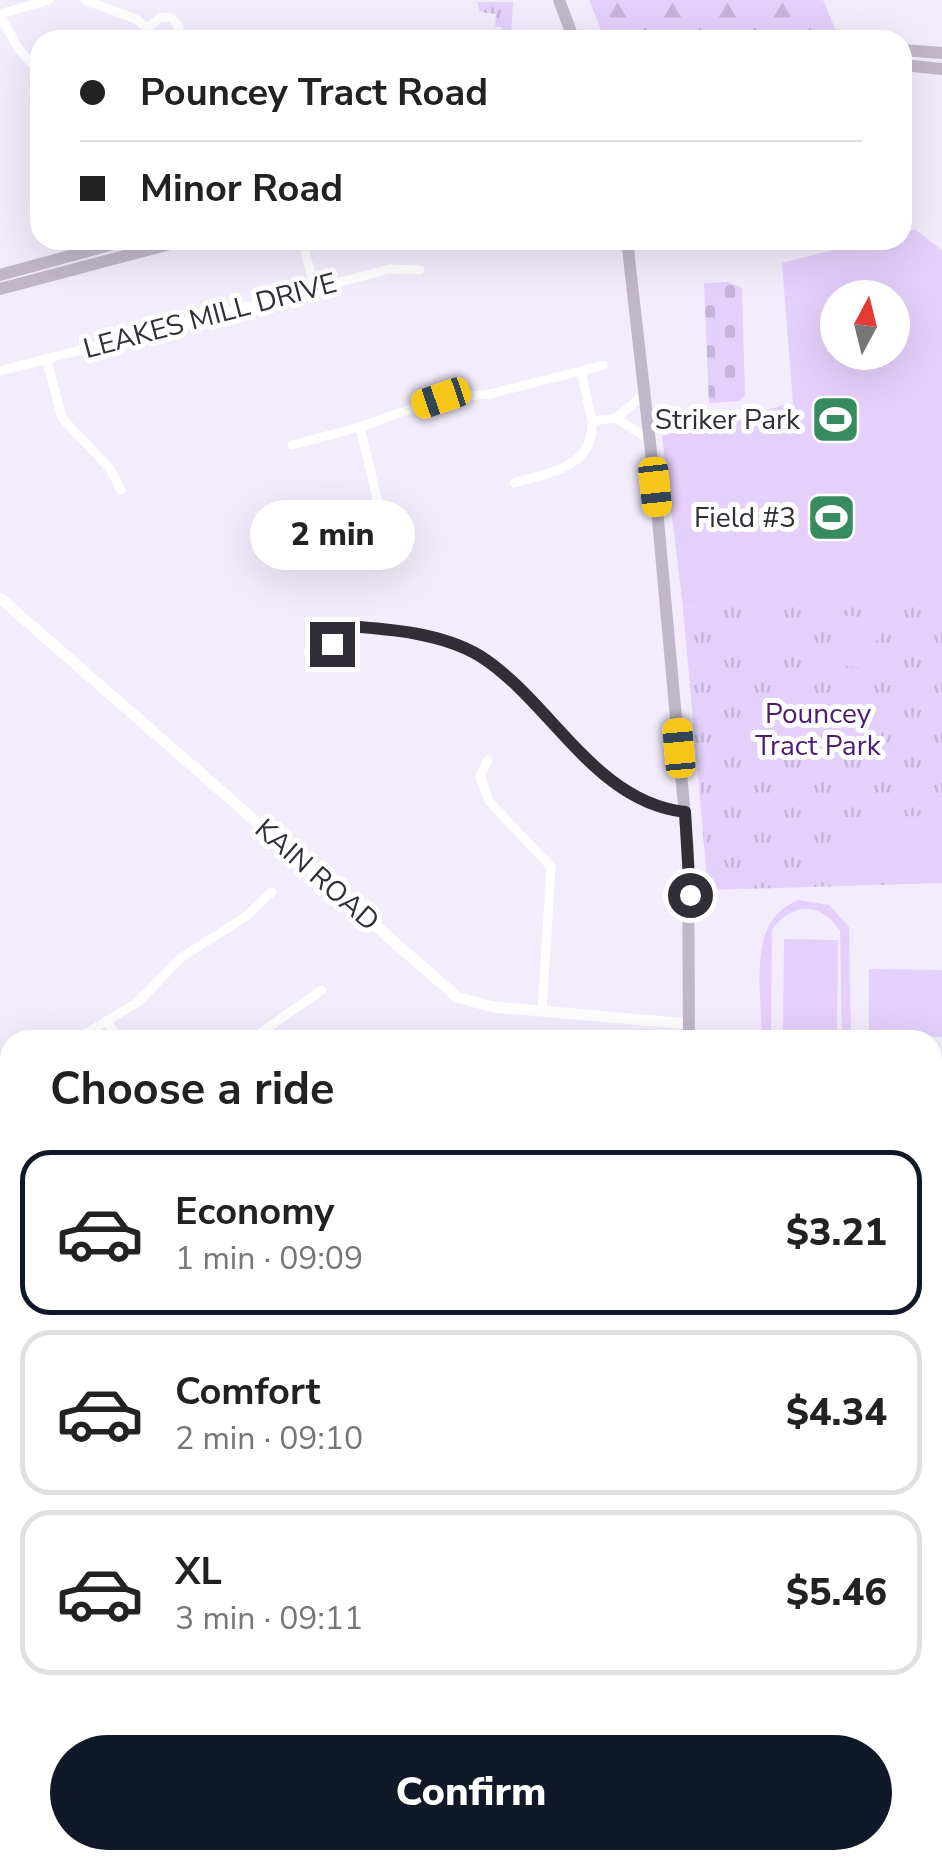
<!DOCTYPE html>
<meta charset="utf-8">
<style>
body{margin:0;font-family:"Nunito Sans",sans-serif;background:#f2f2f2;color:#222;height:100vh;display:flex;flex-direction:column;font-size:38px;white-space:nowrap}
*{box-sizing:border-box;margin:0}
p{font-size:32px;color:#767676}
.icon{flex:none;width:55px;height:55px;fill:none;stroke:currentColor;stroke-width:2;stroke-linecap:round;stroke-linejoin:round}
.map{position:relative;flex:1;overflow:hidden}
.details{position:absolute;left:0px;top:1030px;width:942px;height:840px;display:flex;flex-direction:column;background:#fff;border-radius:30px 30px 0 0;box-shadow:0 10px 40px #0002}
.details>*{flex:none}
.hud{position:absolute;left:30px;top:30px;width:882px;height:220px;border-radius:30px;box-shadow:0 10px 40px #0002;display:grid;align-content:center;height:220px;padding:0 50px;background:#fff}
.needle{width:65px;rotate:7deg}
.fabs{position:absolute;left:820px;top:280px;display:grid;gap:20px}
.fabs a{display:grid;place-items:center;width:90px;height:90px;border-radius:50%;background:#fff;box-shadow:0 10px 40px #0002;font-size:50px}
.end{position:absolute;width:45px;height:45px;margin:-22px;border:12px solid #322e37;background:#fff;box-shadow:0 0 0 5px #fff}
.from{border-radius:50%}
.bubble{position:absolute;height:70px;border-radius:35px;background:#fff;box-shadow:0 10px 40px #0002;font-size:32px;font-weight:800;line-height:70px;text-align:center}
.car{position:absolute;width:30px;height:60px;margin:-30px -15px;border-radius:12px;box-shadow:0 0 8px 2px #0007;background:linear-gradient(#f5c518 24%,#345 0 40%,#f5c518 0 76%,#345 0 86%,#f5c518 0)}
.hud b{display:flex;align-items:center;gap:35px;height:95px;font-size:38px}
.hud b+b{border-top:2px solid #e0e0e0}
.hud i{width:25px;height:25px;background:#222}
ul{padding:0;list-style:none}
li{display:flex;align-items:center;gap:30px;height:165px;margin:0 20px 15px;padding:0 30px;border:5px solid #e0e0e0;border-radius:30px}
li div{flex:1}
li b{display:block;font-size:38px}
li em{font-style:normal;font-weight:800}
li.selected{border-color:#111827}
li>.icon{width:90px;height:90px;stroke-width:1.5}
h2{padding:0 50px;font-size:45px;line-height:120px}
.cta{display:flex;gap:20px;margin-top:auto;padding:20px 50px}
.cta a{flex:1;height:115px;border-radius:60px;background:#111827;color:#fff;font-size:40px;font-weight:800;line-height:115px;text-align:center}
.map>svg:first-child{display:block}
.grass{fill:url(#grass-tufts)}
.forest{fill:url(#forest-firs)}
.cemetery{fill:url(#cemetery-stones)}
.pitch{fill:#e5d0fc;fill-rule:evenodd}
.water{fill:url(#water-rules)}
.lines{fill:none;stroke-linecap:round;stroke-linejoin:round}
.minor{stroke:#fff;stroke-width:9}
.tertiary{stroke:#fff;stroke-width:11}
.secondary{stroke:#c0b8c9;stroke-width:12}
.motorway{stroke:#d3b1f7;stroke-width:15}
.route{stroke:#322e37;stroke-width:12}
.labels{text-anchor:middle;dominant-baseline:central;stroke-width:10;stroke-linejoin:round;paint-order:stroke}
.street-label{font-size:28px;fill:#322e37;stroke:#fff}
.poi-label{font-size:28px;fill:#322e37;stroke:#fff;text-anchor:end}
.park-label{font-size:28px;fill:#4d1c71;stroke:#fff}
</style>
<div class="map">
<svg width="942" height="1870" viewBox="0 0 942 1870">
<defs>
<pattern id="grass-tufts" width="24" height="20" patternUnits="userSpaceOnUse" patternTransform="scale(2.5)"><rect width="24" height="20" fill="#e5d0fc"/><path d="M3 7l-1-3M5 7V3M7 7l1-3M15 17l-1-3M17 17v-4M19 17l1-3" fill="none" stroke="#c5b3d9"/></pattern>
<pattern id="forest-firs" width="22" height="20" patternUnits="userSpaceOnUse" patternTransform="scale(2.5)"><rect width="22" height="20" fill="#e5d0fc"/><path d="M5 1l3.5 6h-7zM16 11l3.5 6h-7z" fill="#c5b3d9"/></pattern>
<pattern id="cemetery-stones" width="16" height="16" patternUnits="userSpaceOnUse" patternTransform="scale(2.5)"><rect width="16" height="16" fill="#e5d0fc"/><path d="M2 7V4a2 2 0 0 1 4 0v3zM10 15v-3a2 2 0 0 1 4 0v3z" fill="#c5b3d9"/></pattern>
<pattern id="water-rules" width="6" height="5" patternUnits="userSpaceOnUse" patternTransform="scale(2.5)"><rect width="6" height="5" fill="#a682c9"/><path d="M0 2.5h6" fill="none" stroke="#886ba4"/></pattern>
</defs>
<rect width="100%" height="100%" fill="#f3ecfc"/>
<path class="grass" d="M477 2H513L511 35 501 34 502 27 495 26 496 14 480 12Z
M937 595 942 598V883L708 890 683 608Z"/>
<path class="forest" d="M589 0H823L840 40H605Z
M221 1860H482L488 1870H239Z"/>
<path class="cemetery" d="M728 282 742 288 745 395 740 401 709 403 704 283Z"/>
<path class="pitch" d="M915 229 942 251V598L683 608 662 436 793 403 782 263 873 240H902L903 233ZM838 298H892V352H838Z
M840 615 883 619 881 641 838 637Z
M755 622 798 626 796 647 753 643Z
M837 643 880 647 878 669 835 665Z
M942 816V873L844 874V817Z
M799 900 829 905 849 927 851 1040H842L840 931C822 902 791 902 772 930L771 1040H762C762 993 745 919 799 900Z
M784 939 838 940 837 1040H783Z
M869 969 942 970V1037L869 1036Z"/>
<path class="water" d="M10 1527V1597L0 1607V1530Z"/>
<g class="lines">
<path class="minor" d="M85 0 136 19 160 40
M0 14 49 0
M0 15 18 48 40 73
M147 28 161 17 172 18 179 27 176 40
M302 240 315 289
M46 358 62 418 110 469 121 490
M0 371 390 269 420 270
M581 371 603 365
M616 418 650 440
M292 445 360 427
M514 483C550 472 594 468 592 421
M384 528 360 427 441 398 490 394 581 371 592 421 616 418 645 394
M308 652 325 649 346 626C385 628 431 631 467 649 548 689 588 800 685 812
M488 760 480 776 489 801 551 867 542 1010
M107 1021 119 1040
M75 1040 138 1002 182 957 245 917 272 892
M250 1040 322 990
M932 1222H942
M4 1282 10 1238
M0 1428 10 1419
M0 1726 10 1731
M932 1859 942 1861
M864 1860 865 1870
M918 1870 920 1860"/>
<path class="tertiary" d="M0 598 457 997 493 1007 690 1024
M0 1188 10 1189
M0 1202 10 1203
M932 1583H942
M932 1597H942"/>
<path class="secondary" d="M559 0 574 40
M902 50 942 53
M902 65 942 69
M627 240 655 487 688 850 689 1040
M0 275 128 240
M0 289 185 240
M731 1860V1870"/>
<path class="motorway" d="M0 1763 10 1769
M0 1807 10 1812
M103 1860 123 1870
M178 1860 196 1870"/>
</g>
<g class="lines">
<path class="route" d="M332 644 346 626C390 629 442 633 480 656 551 701 594 802 685 812L690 895"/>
</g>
<defs>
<symbol id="stadium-square" viewBox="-11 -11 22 22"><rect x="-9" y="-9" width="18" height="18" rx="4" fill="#378b5e" stroke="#fff"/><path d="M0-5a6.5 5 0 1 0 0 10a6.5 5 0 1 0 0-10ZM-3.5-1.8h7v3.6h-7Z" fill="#fff"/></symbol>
</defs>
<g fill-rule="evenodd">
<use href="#stadium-square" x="808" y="392" width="55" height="55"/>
<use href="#stadium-square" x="804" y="490" width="55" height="55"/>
</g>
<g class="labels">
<g class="street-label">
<text transform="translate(210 316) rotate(-15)">LEAKES MILL DRIVE</text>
<text transform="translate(317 875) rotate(41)">KAIN ROAD</text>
</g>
<g class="poi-label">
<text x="800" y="420">Striker Park</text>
<text x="796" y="518">Field #3</text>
</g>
<g class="park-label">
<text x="818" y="714">Pouncey<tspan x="818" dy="32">Tract Park</tspan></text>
</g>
</g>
</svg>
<div class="fabs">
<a><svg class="needle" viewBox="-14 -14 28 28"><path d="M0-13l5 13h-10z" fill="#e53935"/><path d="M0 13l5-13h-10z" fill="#767676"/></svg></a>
</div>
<i class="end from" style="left:690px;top:895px"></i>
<i class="end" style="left:332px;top:644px"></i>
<div class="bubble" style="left:250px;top:500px;width:165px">2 min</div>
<i class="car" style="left:441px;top:398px;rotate:251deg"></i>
<i class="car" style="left:655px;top:487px;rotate:174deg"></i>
<i class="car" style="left:679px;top:748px;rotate:355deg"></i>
<div class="hud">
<b><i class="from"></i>Pouncey Tract Road</b>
<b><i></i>Minor Road</b>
</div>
<section class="details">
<h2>Choose a ride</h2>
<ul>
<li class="selected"><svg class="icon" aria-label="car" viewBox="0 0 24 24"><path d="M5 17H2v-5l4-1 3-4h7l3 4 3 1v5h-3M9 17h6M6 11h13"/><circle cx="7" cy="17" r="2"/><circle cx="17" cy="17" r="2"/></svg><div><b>Economy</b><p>1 min · 09:09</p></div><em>$3.21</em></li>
<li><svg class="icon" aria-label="car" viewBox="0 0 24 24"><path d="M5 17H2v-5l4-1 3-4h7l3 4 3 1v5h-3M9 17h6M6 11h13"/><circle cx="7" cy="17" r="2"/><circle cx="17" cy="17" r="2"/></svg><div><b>Comfort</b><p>2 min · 09:10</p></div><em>$4.34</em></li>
<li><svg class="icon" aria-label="car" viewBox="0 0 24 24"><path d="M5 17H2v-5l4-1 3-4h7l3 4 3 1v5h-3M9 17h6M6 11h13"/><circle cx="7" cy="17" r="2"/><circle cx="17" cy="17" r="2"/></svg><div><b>XL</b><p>3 min · 09:11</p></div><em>$5.46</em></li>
</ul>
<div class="cta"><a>Confirm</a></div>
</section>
</div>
